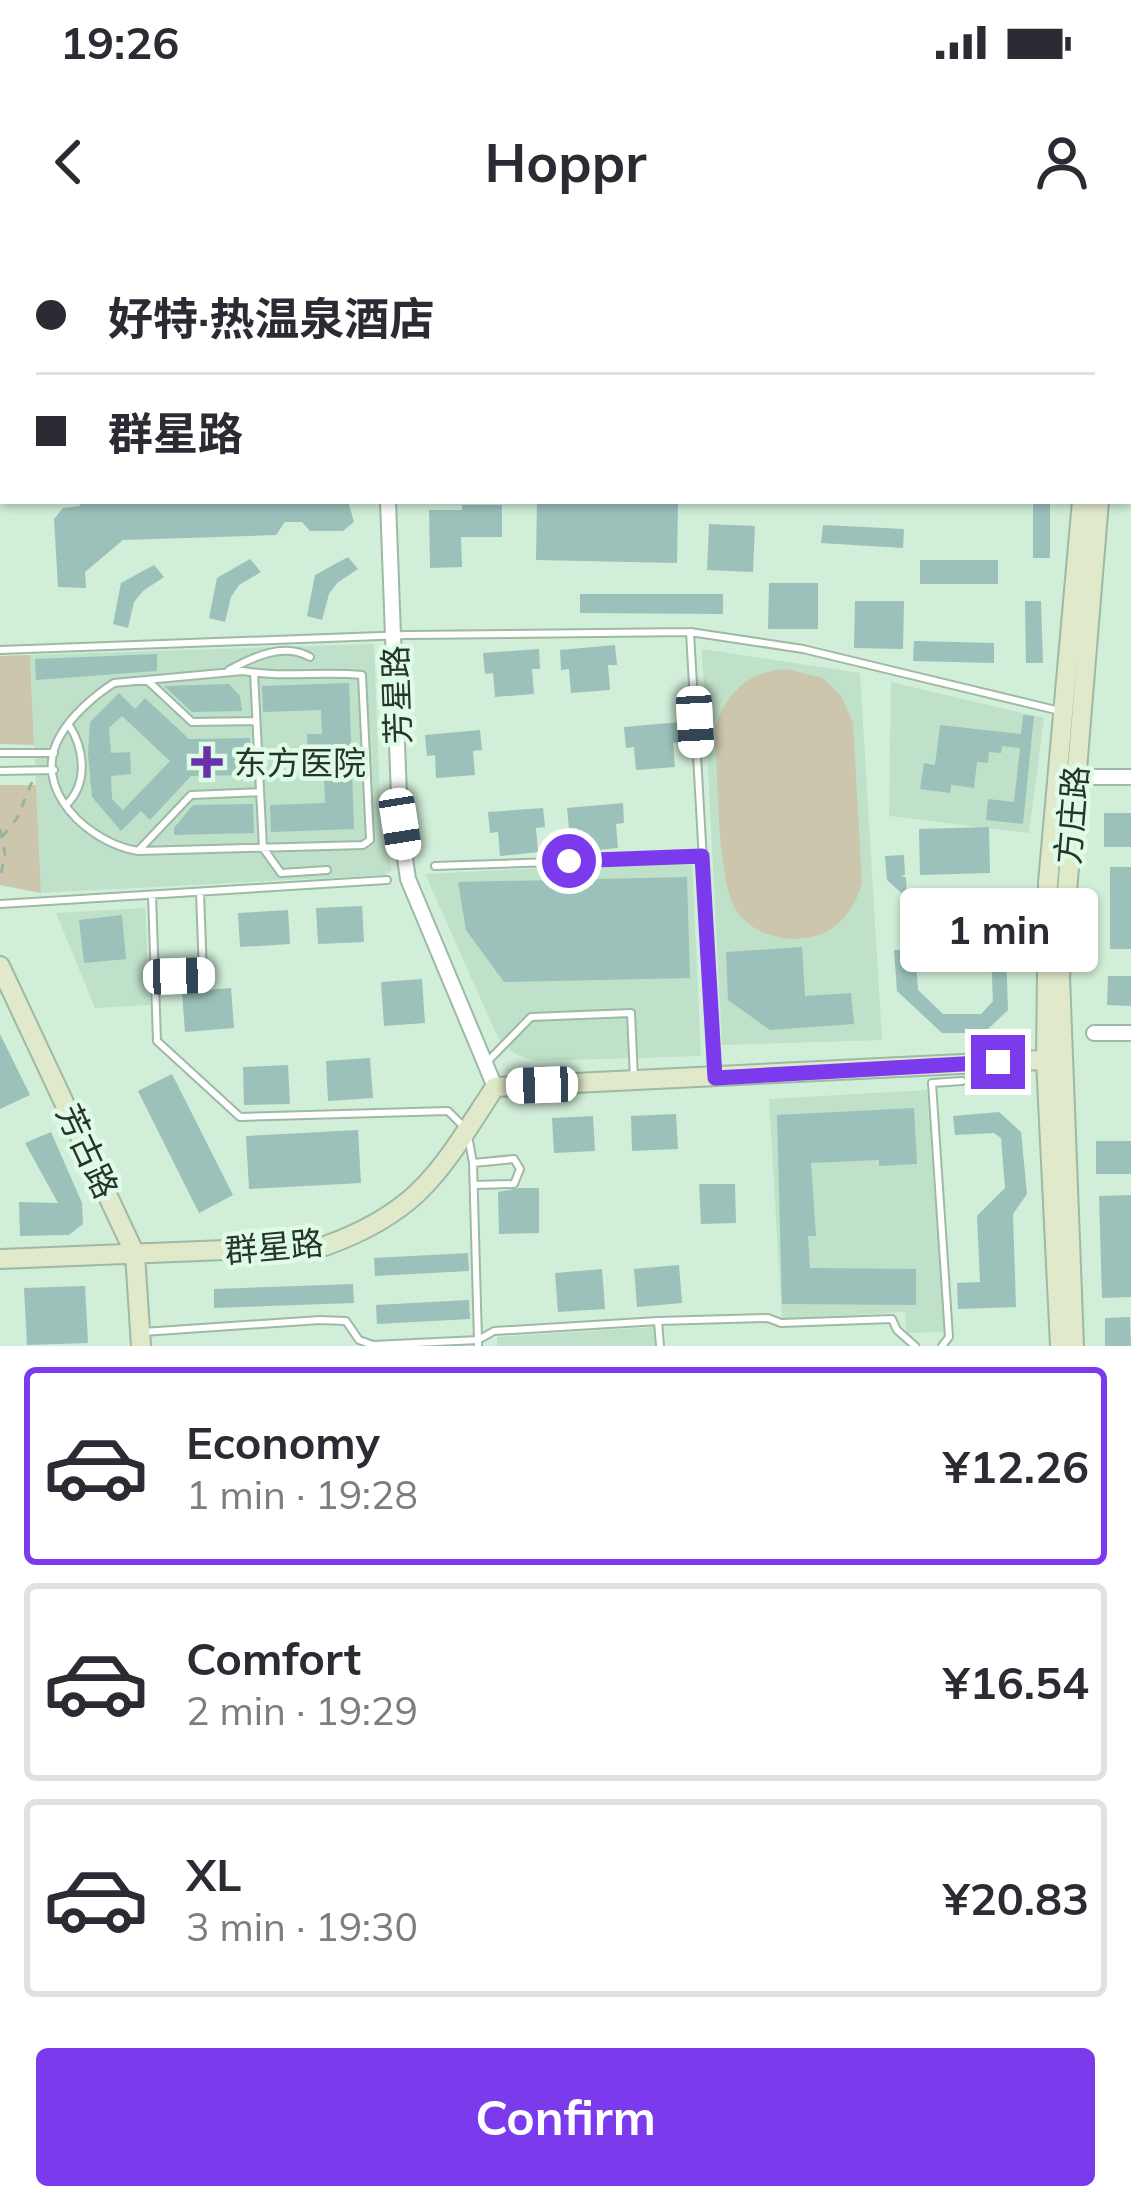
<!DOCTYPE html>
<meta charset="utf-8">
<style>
body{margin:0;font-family:Mulish,"Noto Sans SC",sans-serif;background:#f7f7f7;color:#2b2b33;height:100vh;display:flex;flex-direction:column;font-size:45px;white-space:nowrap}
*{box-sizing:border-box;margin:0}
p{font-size:39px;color:#7c7c81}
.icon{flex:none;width:66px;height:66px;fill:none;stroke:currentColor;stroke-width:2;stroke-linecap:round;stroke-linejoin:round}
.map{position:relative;height:1106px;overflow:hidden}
.details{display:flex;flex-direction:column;background:#fff;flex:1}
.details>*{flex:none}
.top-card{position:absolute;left:0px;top:0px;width:1131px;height:264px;box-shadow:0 3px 9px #0004;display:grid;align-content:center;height:264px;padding:0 36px;background:#fff}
.end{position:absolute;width:54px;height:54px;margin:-27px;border:15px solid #7c3aed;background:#fff;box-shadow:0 0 0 6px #fff}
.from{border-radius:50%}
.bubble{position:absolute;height:84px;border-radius:12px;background:#fff;box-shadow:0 3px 9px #0004;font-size:39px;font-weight:700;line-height:84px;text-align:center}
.car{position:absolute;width:36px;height:72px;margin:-36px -18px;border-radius:15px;box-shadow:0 0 9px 3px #0007;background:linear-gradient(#fff 24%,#345 0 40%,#fff 0 76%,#345 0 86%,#fff 0)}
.top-card b{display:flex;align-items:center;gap:42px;height:114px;font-size:45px}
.top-card b+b{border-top:3px solid #e1e1e2}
.top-card i{width:30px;height:30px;background:#2b2b33}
ul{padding:21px 0 0;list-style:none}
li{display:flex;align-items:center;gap:36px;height:198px;margin:0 24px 18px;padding:0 12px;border:6px solid #e1e1e2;border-radius:12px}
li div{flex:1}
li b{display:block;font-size:45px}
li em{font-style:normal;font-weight:700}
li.current{border-color:#7c3aed}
li>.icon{width:108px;height:108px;stroke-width:1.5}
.cta{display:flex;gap:24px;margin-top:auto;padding:24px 36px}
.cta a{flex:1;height:138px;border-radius:12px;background:#7c3aed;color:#fff;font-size:48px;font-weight:700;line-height:138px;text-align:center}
.status{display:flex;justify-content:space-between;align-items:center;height:84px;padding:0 60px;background:#fff;direction:ltr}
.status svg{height:33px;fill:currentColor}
header{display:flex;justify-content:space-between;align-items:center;height:156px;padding:0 36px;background:#fff;font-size:54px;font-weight:700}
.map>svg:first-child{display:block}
.built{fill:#bfe1c9}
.green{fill:#ccc6ac}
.building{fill:#9bc1ba;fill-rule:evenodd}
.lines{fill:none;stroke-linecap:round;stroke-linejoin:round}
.lane-casing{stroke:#9eb9a5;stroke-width:10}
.street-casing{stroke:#9eb9a5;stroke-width:18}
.secondary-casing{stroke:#9eb9a5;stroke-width:22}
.path{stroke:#9cb3a2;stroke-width:3;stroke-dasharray:9 9;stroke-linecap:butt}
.lane{stroke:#fff;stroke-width:6}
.street{stroke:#fff;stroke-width:14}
.secondary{stroke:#e0eaca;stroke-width:18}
.route{stroke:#7c3aed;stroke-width:15}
.poi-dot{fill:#6932a8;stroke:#defbe6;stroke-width:4.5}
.labels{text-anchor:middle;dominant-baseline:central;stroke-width:9;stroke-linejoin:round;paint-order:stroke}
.street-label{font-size:33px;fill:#28332b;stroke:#defbe6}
.poi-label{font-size:33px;fill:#28332b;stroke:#defbe6;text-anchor:start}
</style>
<div class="status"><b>19:26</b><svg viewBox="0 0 49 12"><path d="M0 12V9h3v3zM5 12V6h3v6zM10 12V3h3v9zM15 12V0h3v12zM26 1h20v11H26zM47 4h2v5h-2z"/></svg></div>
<header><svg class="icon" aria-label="back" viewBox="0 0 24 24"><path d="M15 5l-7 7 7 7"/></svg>Hoppr<svg class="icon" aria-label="person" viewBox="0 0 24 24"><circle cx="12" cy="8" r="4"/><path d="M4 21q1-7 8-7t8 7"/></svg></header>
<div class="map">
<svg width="1131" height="1106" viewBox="0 0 1131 1106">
<rect width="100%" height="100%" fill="#d1eed9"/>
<path class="built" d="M374 404 381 588 392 630 384 635 41 653 30 415Z
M702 409 860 433 882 800 722 805Z
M891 442 1044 478 1029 593 889 576Z
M692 621 701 816 535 821 515 814 498 798 425 634Z
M145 668 150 765 95 768 56 673Z
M927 850 945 1092 907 1093 905 1072 782 1079 769 859Z
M654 1087 655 1106H497V1097Z"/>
<path class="green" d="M30 415 34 505 0 504V416Z
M787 429 823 438 841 456 853 483 862 643C854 671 837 694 805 698 782 702 753 693 738 673 716 645 718 527 715 487 728 451 749 431 787 429Z
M0 545H36L41 653 0 645Z"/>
<path class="building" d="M80 261H348L354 282 343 291H310L302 282H285L276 295 123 300 85 332 86 348 58 347 54 279 63 268 80 266Z
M537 261H678L677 323 536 320Z
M1033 261H1050V318H1033Z
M462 265H502V297H461L462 327 430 328 429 270H462Z
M709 284 755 286 753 332 707 330Z
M823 285 904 289 903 308 821 303Z
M348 317 358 329 337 343 329 354 322 380 307 376 315 335Z
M250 319 261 332 239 345 231 357 225 382 209 378 217 338Z
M920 320H998V344H920Z
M154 325 164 337 143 351 134 362 128 388 113 384 121 343Z
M769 343H818V389H768Z
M580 354H723V374L580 373Z
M855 361H904L903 409 854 408Z
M1025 361H1041L1043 423H1026Z
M914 401 994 403V423L913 421Z
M615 405 617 425H608L610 450 571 453 569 429 561 430 560 410Z
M539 409 540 429H532L534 454 495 457 493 433 485 434 483 413Z
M157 414V431L36 440 35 419Z
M349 443 354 589 271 592 270 565 325 563 324 537 308 538 307 494H322L321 470 263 472 262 446Z
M229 444 240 456 242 471 192 472 164 446Z
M119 453 135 469 145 458 189 499 250 498 251 535 191 536 150 580 141 571 121 591 92 557 88 514 90 482ZM122 476 170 521 123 570 112 559 111 536 131 534 130 512 111 513 109 488Z
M1023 475 1034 476 1023 584 986 580 988 559 1014 562 1020 508 1002 506 1001 513 989 512 988 523 977 522 974 548 951 545 950 553 920 549 924 523 935 525 940 485 1021 494Z
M680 482 681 502 673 503 675 527 636 530 634 507 626 508 624 487Z
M480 490 482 510 473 511 475 535 436 538 435 515 427 516 425 495Z
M623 563 624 583 616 584 618 608 579 612 577 588 569 589 567 568Z
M253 564 254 593 174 595V588L193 565Z
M543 568 545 587 536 588 538 612 500 616 498 592 490 593 488 572Z
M1104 573H1131V607H1104Z
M989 587 990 633 920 635 919 589Z
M904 615 905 635H901L906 638 907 658 887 640 885 616Z
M1110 627H1131V709H1110Z
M687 637 690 738 504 742 466 690 458 642Z
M920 650 930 658 982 657 1005 673V692L986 693 985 679 977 673 926 676 913 664H921Z
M362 666 364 702 318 704 316 668Z
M288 670 290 704 240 707 238 673Z
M122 675 126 719 84 723 79 680Z
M802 707 805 756 851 753 854 784 770 790 728 760 726 712Z
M894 710H915L918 750 943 774H981L993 761 991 714 1006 713 1008 770 984 793H942L897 751Z
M1108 736H1131V766L1107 765Z
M422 739 425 783 384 786 381 742Z
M231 748 234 788 185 792 182 752Z
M0 794 30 855 0 869Z
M370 818 373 858 328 861 326 821Z
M288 825 290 864 244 865 243 827Z
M172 834 233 955 199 973 138 851Z
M914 868 917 924 879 926V920L811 923 816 996H808L810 1028 916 1029V1065L782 1064 777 875Z
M999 872 1021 892 1027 954 1013 974 1016 1067 958 1069 957 1043 980 1042 977 976 1005 948 1001 898 994 893 955 895 953 876Z
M676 874 678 909 632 911 631 876Z
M593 876 595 911 554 913 552 878Z
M358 890 361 943 249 949 246 896Z
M51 892 82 963 83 984 69 995 20 996 19 962 58 963 25 903Z
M1096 901H1131V934H1096Z
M699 944H735L736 983 701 984Z
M520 948H539V993L499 994 498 952Z
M1131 955V1057L1102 1058 1099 956Z
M468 1013 469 1031 375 1036 374 1018Z
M679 1025 682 1063 637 1067 634 1029Z
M602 1029 605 1069 558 1072 555 1033Z
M353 1044 354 1063 214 1068V1049Z
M85 1046 88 1103 27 1105 24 1048Z
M469 1060 470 1079 377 1084 376 1065Z
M1130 1077 1131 1106H1105V1078Z"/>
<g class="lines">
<defs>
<path id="lane" d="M116 0V3
M581 0 582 3
M245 3V0
M902 3V0
M1128 11 1131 12
M690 392 715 832
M0 410 407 395 690 392 803 409 1060 471
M229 430C253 417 284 402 310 417
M243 431C283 438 322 431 362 435L370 600 363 605 138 611C91 604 29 550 60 496 71 476 95 455 114 443Z
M254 433 263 608 281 633 327 630
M147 440 192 482 256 481
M0 513H54
M0 531 54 530
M66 565C88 544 85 510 69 485
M138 611 191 555 260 552
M435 626 702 617
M0 664 387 640
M154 736 203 735 200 652
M488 821 531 777 631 773 634 838
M473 923 514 919 520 929 514 944 474 945
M658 1081 768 1078 781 1083 892 1079 897 1090 915 1106
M143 1092 320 1080 346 1081 359 1100 373 1105 478 1100 473 923 467 890 448 871 240 877 157 801 152 655
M478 1106V1100L494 1091 658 1081 660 1106
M942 1106 949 1097 932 843 962 841"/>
<path id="street" d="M376 0V3
M388 261 400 584 408 639 495 847
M1074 537H1131
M1094 793H1131"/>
<path id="secondary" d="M1105 3V0
M1121 3V0
M1128 191H1131
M0 198 3 199
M1128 208H1131
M0 222H3
M0 726 135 1014 141 1106
M0 1019 325 1006C422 971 441 929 495 847L1062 819
M1060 1106 1046 820 1048 643 1082 261
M1074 1106 1060 737 1099 261"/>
</defs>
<use href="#lane" class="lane-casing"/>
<use href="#street" class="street-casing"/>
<use href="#secondary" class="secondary-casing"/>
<path class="path" d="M0 161 3 163
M0 251 3 248
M0 589 5 614 0 639
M2 597 17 578 32 542"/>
<use href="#lane" class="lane"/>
<use href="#street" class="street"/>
<use href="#secondary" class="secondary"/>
</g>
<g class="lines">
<path class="route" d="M569 621 702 616 715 838 998 822"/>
</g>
<path class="poi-dot" d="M201 504h12v12h12v12h-12v12h-12v-12h-12v-12h12z"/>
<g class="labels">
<g class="street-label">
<text transform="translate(396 455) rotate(-92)">芳星路</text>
<text transform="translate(1071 575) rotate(-85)">方庄路</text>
<text transform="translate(88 911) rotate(65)">芳古路</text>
<text transform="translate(274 1006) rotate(-5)">群星路</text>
</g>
<g class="poi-label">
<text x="234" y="522">东方医院</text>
</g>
</g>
</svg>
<i class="end from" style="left:569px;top:621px"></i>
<i class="end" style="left:998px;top:822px"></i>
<div class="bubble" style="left:900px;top:648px;width:198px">1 min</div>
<i class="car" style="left:695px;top:482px;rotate:177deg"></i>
<i class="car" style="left:400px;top:584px;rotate:171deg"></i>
<i class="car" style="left:179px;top:736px;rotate:88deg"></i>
<i class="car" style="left:542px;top:845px;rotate:268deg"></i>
<div class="top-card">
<b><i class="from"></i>好特·热温泉酒店</b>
<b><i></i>群星路</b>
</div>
</div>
<section class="details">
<ul>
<li class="current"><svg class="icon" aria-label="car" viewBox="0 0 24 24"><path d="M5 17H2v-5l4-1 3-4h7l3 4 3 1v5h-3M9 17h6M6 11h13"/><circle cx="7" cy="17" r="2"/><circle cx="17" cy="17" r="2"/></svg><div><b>Economy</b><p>1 min · 19:28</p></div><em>¥12.26</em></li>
<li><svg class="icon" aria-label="car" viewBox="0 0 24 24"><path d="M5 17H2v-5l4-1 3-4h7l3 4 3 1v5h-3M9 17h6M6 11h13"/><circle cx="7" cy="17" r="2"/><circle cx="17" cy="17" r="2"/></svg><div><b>Comfort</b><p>2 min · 19:29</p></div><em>¥16.54</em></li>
<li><svg class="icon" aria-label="car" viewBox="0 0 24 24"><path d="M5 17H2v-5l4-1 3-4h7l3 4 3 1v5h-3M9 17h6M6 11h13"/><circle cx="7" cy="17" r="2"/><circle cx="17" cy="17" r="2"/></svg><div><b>XL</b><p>3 min · 19:30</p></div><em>¥20.83</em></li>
</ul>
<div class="cta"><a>Confirm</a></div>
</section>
